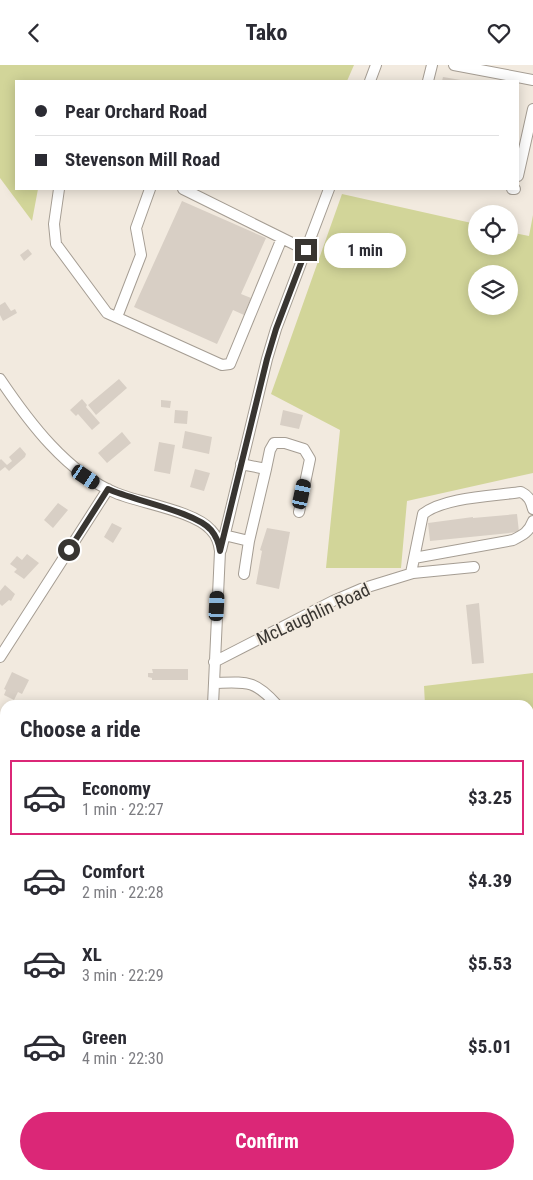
<!DOCTYPE html>
<meta charset="utf-8">
<style>
body{margin:0;font-family:"Roboto Condensed",sans-serif;background:#f2f2f3;color:#2b2b33;height:100vh;display:flex;flex-direction:column;font-size:19px;white-space:nowrap}
*{box-sizing:border-box;margin:0}
p{font-size:16px;color:#7c7c81}
.icon{flex:none;width:28px;height:28px;fill:none;stroke:currentColor;stroke-width:2;stroke-linecap:round;stroke-linejoin:round}
.map{position:relative;flex:1;overflow:hidden}
.drawer{position:absolute;left:0px;top:635px;width:534px;height:480px;display:flex;flex-direction:column;background:#fff;border-radius:15px 15px 0 0;box-shadow:0 2px 12px #0003}
.drawer>*{flex:none}
.banner{position:absolute;left:15px;top:15px;width:504px;height:110px;border-radius:0px;box-shadow:0 2px 12px #0003;display:grid;align-content:center;height:110px;padding:0 20px;background:#fff}
.fabs{position:absolute;left:468px;top:140px;display:grid;gap:10px}
.fabs a{display:grid;place-items:center;width:50px;height:50px;border-radius:50%;background:#fff;box-shadow:0 2px 12px #0003;font-size:25px}
.end{position:absolute;width:22px;height:22px;margin:-11px;border:6px solid #383531;background:#fff;box-shadow:0 0 0 2px #fff}
.from{border-radius:50%}
.bubble{position:absolute;height:35px;border-radius:18px;background:#fff;box-shadow:0 2px 12px #0003;font-size:16px;font-weight:700;line-height:35px;text-align:center}
.car{position:absolute;width:15px;height:30px;margin:-15px -8px;border-radius:6px;box-shadow:0 0 4px 1px #0007;background:linear-gradient(#222 24%,#8ab4d8 0 40%,#222 0 76%,#8ab4d8 0 86%,#222 0)}
.banner b{display:flex;align-items:center;gap:18px;height:48px;font-size:19px}
.banner b+b{border-top:1px solid #e1e1e2}
.banner i{width:12px;height:12px;background:#2b2b33}
ul{padding:0;list-style:none}
li{display:flex;align-items:center;gap:15px;height:75px;margin:0 10px 8px;padding:0 10px;border:2px solid transparent;border-radius:0px}
li div{flex:1}
li b{display:block;font-size:19px}
li em{font-style:normal;font-weight:700}
li.selected{border-color:#db2777}
li>.icon{width:45px;height:45px;stroke-width:1.5}
h2{padding:0 20px;font-size:22px;line-height:60px}
.primary-button{display:flex;gap:10px;margin-top:auto;padding:10px 20px}
.primary-button a{flex:1;height:58px;border-radius:30px;background:#db2777;color:#fff;font-size:20px;font-weight:700;line-height:58px;text-align:center}
header{display:flex;justify-content:space-between;align-items:center;height:65px;padding:0 20px;background:#fff;font-size:22px;font-weight:700}
.map>svg:first-child{display:block}
.green{fill:#d2d599;fill-rule:evenodd}
.building{fill:#d8cfc5}
.lines{fill:none;stroke-linecap:round;stroke-linejoin:round}
.minor-casing{stroke:#a59d93;stroke-width:12}
.minor{stroke:#fff;stroke-width:10}
.route{stroke:#383531;stroke-width:6}
.labels{text-anchor:middle;dominant-baseline:central;stroke-width:4;stroke-linejoin:round;paint-order:stroke}
.street-label{font-size:18px;fill:#383531;stroke:#f2eadf}
</style>
<header><svg class="icon" aria-label="back" viewBox="0 0 24 24"><path d="M15 5l-7 7 7 7"/></svg>Tako<svg class="icon" aria-label="heart" viewBox="0 0 24 24"><path d="M12 20l-8-8c-3-5 5-10 8-4 3-6 11-1 8 4z"/></svg></header>
<div class="map">
<svg width="533" height="1115" viewBox="0 0 533 1115">
<rect width="100%" height="100%" fill="#f2eadf"/>
<path class="green" d="M0 0H354L347 16H16V124H38L32 156 0 113Z
M342 129 476 159V181H509V167L529 171 533 150V408L407 436 401 503H326L340 365 271 329ZM476 209H509V241H476Z
M533 608V1115H487L486 1110H529V640H425L424 621Z"/>
<path class="building" d="M443 12 461 15V16H442Z
M182 136 266 173 241 229 251 233 244 250 233 245 217 279 134 242Z
M28 184 32 189 24 196 20 190Z
M5 237 11 246 15 244 17 248 3 256 0 250V240Z
M119 314 127 323 96 350 88 340Z
M82 334 87 340 86 342 100 358 92 365 78 349 76 351 70 345Z
M161 335 171 336 170 343 161 342Z
M175 345 188 346 187 359 174 358Z
M283 345 303 350 299 364 280 360Z
M185 366 212 372 209 389 182 383Z
M122 367 131 378 107 398 98 388Z
M159 377 175 380 170 409 154 406Z
M20 382 26 389 25 392 9 406 5 402 0 406V395L1 394 7 400 12 396 9 392Z
M195 404 210 408 204 426 190 422Z
M58 438 68 445 53 463 44 455Z
M517 449 519 467 430 476 428 458 473 452V453Z
M112 458 122 463 113 478 104 472Z
M267 463 290 467 279 524 256 519 262 486 260 485Z
M27 489 39 498 24 514 14 507 17 504 10 499 17 491 22 495Z
M5 520 15 529 11 536 9 535 2 541 0 539V526Z
M479 538 484 598 472 599 466 540Z
M152 604H188V615H152V613L148 612V608H153Z
M12 607 29 615 22 629 18 627 14 635 4 630 6 625 4 624Z
M0 650 5 653V669L0 667Z
M4 1077 5 1095 0 1097V1079Z
M18 1110H22L25 1115H11Z
M117 1110H174V1113L153 1115H118Z
M262 1110H278L279 1114 263 1115Z"/>
<g class="lines">
<defs>
<path id="minor" d="M454 0 533 15
M370 16 376 0
M428 16 432 0
M518 111 533 44
M59 124 54 159 56 179 107 248 222 300 230 299 282 173
M183 124 306 185
M512 124H515
M117 252 141 190 136 163 150 124
M0 314C29 357 67 408 116 428 140 438 195 446 211 465 217 471 219 478 220 486L213 640
M241 399 266 404 249 476
M266 404 270 385 274 378H285L304 384 310 394 299 447
M224 470 249 476 244 509
M221 485 267 294 276 264 329 124
M414 493 513 475C523 470 529 467 533 456
M411 508 423 449C444 432 494 431 521 427 529 431 531 436 533 444
M0 592 108 424
M214 597 333 536 361 524 413 508 474 502
M214 618C246 617 254 614 277 640
M0 1001 5 1009
M66 1110 69 1115
M234 1110V1115
M2 1115 8 1110
M91 1115 113 1111
M356 1115 366 1110"/>
</defs>
<use href="#minor" class="minor-casing"/>
<use href="#minor" class="minor"/>
</g>
<g class="lines">
<path class="route" d="M69 485 108 424C132 435 196 447 211 465 216 471 219 478 220 486L267 294 276 264 306 185"/>
</g>
<g class="labels">
<g class="street-label">
<text transform="translate(313 549) rotate(-25)">McLaughlin Road</text>
</g>
</g>
</svg>
<div class="fabs">
<a><svg class="icon" aria-label="locate" viewBox="0 0 24 24"><circle cx="12" cy="12" r="6"/><path d="M12 2v4M12 18v4M2 12h4M18 12h4"/></svg></a>
<a><svg class="icon" aria-label="layers" viewBox="0 0 24 24"><path d="M12 4l9 5-9 5-9-5zM3 14l9 5 9-5"/></svg></a>
</div>
<i class="end from" style="left:69px;top:485px"></i>
<i class="end" style="left:306px;top:185px"></i>
<div class="bubble" style="left:324px;top:168px;width:82px">1 min</div>
<i class="car" style="left:86px;top:412px;rotate:124deg"></i>
<i class="car" style="left:302px;top:429px;rotate:12deg"></i>
<i class="car" style="left:217px;top:541px;rotate:3deg"></i>
<div class="banner">
<b><i class="from"></i>Pear Orchard Road</b>
<b><i></i>Stevenson Mill Road</b>
</div>
<section class="drawer">
<h2>Choose a ride</h2>
<ul>
<li class="selected"><svg class="icon" aria-label="car" viewBox="0 0 24 24"><path d="M5 17H2v-5l4-1 3-4h7l3 4 3 1v5h-3M9 17h6M6 11h13"/><circle cx="7" cy="17" r="2"/><circle cx="17" cy="17" r="2"/></svg><div><b>Economy</b><p>1 min · 22:27</p></div><em>$3.25</em></li>
<li><svg class="icon" aria-label="car" viewBox="0 0 24 24"><path d="M5 17H2v-5l4-1 3-4h7l3 4 3 1v5h-3M9 17h6M6 11h13"/><circle cx="7" cy="17" r="2"/><circle cx="17" cy="17" r="2"/></svg><div><b>Comfort</b><p>2 min · 22:28</p></div><em>$4.39</em></li>
<li><svg class="icon" aria-label="car" viewBox="0 0 24 24"><path d="M5 17H2v-5l4-1 3-4h7l3 4 3 1v5h-3M9 17h6M6 11h13"/><circle cx="7" cy="17" r="2"/><circle cx="17" cy="17" r="2"/></svg><div><b>XL</b><p>3 min · 22:29</p></div><em>$5.53</em></li>
<li><svg class="icon" aria-label="car" viewBox="0 0 24 24"><path d="M5 17H2v-5l4-1 3-4h7l3 4 3 1v5h-3M9 17h6M6 11h13"/><circle cx="7" cy="17" r="2"/><circle cx="17" cy="17" r="2"/></svg><div><b>Green</b><p>4 min · 22:30</p></div><em>$5.01</em></li>
</ul>
<div class="primary-button"><a>Confirm</a></div>
</section>
</div>
